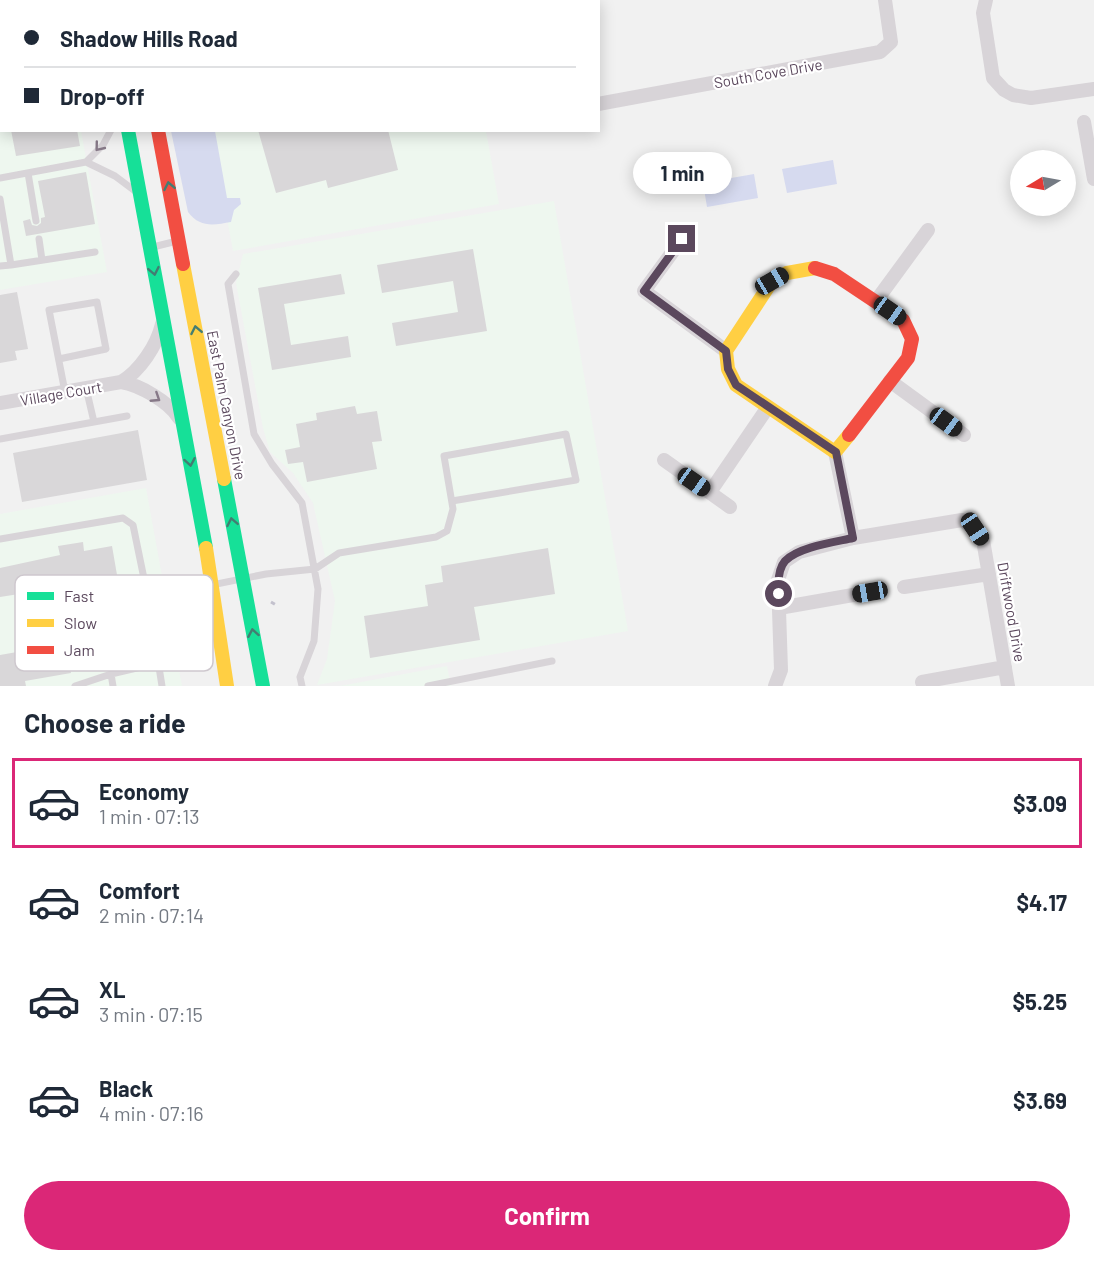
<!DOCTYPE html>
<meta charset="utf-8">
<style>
body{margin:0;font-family:Barlow,sans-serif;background:#f6f6f7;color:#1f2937;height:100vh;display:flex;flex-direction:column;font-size:22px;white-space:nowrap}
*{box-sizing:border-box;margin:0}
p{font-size:20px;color:#747a83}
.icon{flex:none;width:33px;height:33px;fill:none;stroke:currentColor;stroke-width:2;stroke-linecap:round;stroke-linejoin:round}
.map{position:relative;height:686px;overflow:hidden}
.side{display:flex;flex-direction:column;background:#fff;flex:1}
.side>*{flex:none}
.banner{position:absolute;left:0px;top:0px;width:600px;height:132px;box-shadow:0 3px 15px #0003;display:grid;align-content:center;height:132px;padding:0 24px;background:#fff}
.needle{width:39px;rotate:260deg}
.buttons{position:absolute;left:1010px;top:150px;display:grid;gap:12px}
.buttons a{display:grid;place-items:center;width:66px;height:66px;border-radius:50%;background:#fff;box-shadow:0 3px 15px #0003;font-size:30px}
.end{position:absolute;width:27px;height:27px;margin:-14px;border:8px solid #5b485d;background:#fff;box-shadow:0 0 0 3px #fff}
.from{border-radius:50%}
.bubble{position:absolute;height:42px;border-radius:21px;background:#fff;box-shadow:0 3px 15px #0003;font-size:20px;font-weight:700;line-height:42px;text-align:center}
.car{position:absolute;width:18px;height:36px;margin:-18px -9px;border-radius:8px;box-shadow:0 0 4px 2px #0007;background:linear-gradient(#222 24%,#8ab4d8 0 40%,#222 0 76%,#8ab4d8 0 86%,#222 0)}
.banner b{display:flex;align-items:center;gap:21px;height:57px;font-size:22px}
.banner b+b{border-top:2px solid #e0e1e3}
.banner i{width:15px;height:15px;background:#1f2937}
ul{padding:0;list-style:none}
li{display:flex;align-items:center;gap:18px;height:90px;margin:0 12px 9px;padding:0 12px;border:3px solid transparent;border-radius:0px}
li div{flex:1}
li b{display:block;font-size:22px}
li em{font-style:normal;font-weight:700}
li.selected{border-color:#db2777}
li>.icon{width:54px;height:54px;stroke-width:1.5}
h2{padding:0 24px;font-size:27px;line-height:72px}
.action{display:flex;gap:12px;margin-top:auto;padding:12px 24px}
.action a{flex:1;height:69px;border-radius:36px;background:#db2777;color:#fff;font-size:24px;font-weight:700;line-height:69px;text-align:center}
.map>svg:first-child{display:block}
.commercial{fill:#eef7ef}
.green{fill:#d6daef}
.building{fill:#d9d7d9}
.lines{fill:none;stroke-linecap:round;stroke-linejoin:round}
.path{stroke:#c3c1cd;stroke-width:3;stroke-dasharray:4.5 3;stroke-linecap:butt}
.lane{stroke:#d8d4d8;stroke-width:7}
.street{stroke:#d8d4d8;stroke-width:14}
.fast{stroke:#16e098;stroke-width:14}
.slow{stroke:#ffcf43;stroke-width:14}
.jam{stroke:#f24e42;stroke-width:14}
.oneway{stroke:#877988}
.oneway2{stroke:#437d72}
.route{stroke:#5b485d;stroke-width:8}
.labels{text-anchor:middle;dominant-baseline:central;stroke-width:4.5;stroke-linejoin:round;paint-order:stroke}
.street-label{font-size:15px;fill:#5b485d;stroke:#fff}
.key{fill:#fff;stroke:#cec8ce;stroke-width:1.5}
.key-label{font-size:16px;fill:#5b485d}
</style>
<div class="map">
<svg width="1094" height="686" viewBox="0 0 1094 686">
<rect width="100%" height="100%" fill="#f1f1f1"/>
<path class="commercial" d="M0 0H57V1L2 2V130L81 131 107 272 0 290Z
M188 0H463V1L188 2Z
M211 131H486L499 204 233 251Z
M554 201 628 631 317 685 327 659 335 601 313 503 293 473 270 452 263 428 236 283 243 254Z
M146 488 182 686H0V514Z
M447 666 451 686H340Z"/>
<path class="green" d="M171 131H215L227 198H240L241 204 234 210 231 222C214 225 200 228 188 212Z
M833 160 837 184 787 193 782 169Z
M754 174 758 198 707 207 703 183Z"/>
<path class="building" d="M11 130H77L80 146 16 156Z
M258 130H388L398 170 328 188 326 180 276 193Z
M86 172 95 224 26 236 23 221 30 219 32 225 37 226 41 223V218L45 217 38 181Z
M473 249 487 331 396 346 392 323 458 312 453 281 382 293 377 265Z
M341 274 345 294 284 304 291 345 348 336 351 357 272 370 258 288Z
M17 292 28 349 15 351 17 360 0 363V295Z
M355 406 357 414 377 411 382 441 372 442 377 469 307 482 303 462 288 464 285 450 300 447 296 424 317 420 316 413Z
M138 430 147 480 22 502 13 453Z
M83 542 84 551 112 546 130 650 68 660 71 673 25 681 26 686H0V655L74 642 66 594 39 598 38 591 0 597V568L60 555 58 546Z
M548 548 555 594 474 607 480 640 370 658 364 616 428 606 425 585 443 582 441 566Z"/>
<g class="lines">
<path class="path" d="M225 0 226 2
M271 602 276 605"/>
<path class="lane" d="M360 2 369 0
M0 25H2
M0 70 2 69
M86 162 103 145 111 130
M28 173 36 221
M0 178 86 162 115 176 135 191
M0 199 11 265 0 266
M39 239 42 260
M153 247 177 241
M11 265 95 252
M236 274 228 284 254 434 272 464 302 503 318 589 314 641 300 677 302 686
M59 359 106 349 97 302 49 310 65 392
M86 388 94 422
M0 439 127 416
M0 539 123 518 133 525 148 598 162 686
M148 598 266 574 315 569 339 553 436 537 447 531 453 509 444 456 566 434 576 480 452 501
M111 674 113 686
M75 686 111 674 158 663
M428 686 552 661"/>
<path class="street" d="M549 0V2
M986 0 983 13 993 78 1004 90 1013 95 1031 98 1094 89
M598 104 880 52 891 42 885 0
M1084 122 1094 179
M682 239 644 291 726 351
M876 301 928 230
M890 381 964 435
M121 382C140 371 157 345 162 324
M0 403 121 382C140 385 169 402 179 418
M835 452 853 538
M664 460 730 507
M710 492 768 407
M904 587 989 574
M779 608 870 592
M922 682 1005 667
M775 686 781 670 778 580 784 562 799 552 853 538 962 520 975 529 983 540 1008 686"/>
<path class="fast" d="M103 0V2
M132 0 133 2
M128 130 206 548
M224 479 263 686"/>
<path class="slow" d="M183 264 224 479
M815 268 787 273 772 281 726 351 728 369 736 385 835 452 849 435
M206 548 227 686"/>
<path class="jam" d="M158 130 183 264
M815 268 834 274 903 320 912 339 908 358 849 435"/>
</g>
<defs><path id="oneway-chevron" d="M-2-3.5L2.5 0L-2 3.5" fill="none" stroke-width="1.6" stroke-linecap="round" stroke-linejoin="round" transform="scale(1.5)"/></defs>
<g class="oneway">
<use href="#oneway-chevron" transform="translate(99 147) rotate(129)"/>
<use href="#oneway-chevron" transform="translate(156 398) rotate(33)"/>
</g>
<g class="oneway2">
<use href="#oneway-chevron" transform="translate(169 186) rotate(-101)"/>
<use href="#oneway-chevron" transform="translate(154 271) rotate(79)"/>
<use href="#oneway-chevron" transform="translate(196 330) rotate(-101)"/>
<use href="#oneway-chevron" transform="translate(190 462) rotate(80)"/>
<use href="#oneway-chevron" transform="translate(232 522) rotate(-101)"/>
<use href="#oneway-chevron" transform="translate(253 633) rotate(-100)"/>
</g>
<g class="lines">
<path class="route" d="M682 239 644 291 726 351 728 369 736 385 836 452 853 538C835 542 798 547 785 561 778 569 778 584 779 594"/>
</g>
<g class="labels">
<g class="street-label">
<text transform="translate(768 73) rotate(-10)">South Cove Drive</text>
<text transform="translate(61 393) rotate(-10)">Village Court</text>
<text transform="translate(227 405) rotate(79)">East Palm Canyon Drive</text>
<text transform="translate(1012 612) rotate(80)">Driftwood Drive</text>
</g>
</g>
<rect x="15" y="575" width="198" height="96" rx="9" class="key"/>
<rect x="27" y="592" width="27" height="8" fill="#16e098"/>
<rect x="27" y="619" width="27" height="8" fill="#ffcf43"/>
<rect x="27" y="646" width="27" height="8" fill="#f24e42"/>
<g class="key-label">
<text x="64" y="602">Fast</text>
<text x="64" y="629">Slow</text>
<text x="64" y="656">Jam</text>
</g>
</svg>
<div class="buttons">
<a><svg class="needle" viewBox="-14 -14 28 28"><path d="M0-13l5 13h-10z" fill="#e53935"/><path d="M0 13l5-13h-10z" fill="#747a83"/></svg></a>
</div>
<i class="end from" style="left:779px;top:594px"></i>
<i class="end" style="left:682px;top:239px"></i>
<div class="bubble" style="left:633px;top:152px;width:99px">1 min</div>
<i class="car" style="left:772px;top:281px;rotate:60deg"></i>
<i class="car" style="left:890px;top:311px;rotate:125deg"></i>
<i class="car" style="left:946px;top:422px;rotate:126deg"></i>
<i class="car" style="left:694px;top:482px;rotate:125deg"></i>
<i class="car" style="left:975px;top:529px;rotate:146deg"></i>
<i class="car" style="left:870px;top:592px;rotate:260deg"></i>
<div class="banner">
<b><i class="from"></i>Shadow Hills Road</b>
<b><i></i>Drop-off</b>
</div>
</div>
<section class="side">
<h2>Choose a ride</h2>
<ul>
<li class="selected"><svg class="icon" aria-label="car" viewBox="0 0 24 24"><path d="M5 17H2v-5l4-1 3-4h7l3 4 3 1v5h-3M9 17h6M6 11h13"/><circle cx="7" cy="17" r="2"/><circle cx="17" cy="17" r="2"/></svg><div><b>Economy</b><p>1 min · 07:13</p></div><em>$3.09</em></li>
<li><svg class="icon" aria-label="car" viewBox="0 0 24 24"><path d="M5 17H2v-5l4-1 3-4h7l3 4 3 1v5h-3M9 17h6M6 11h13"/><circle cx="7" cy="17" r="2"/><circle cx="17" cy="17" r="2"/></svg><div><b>Comfort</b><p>2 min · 07:14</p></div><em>$4.17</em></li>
<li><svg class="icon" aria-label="car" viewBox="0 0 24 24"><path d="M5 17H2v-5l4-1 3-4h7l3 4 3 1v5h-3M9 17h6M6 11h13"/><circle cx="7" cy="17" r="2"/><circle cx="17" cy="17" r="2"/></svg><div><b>XL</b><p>3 min · 07:15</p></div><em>$5.25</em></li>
<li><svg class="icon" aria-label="car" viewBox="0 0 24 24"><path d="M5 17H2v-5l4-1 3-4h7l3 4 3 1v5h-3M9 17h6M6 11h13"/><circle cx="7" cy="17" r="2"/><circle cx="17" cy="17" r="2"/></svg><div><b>Black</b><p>4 min · 07:16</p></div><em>$3.69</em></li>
</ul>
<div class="action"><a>Confirm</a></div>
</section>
